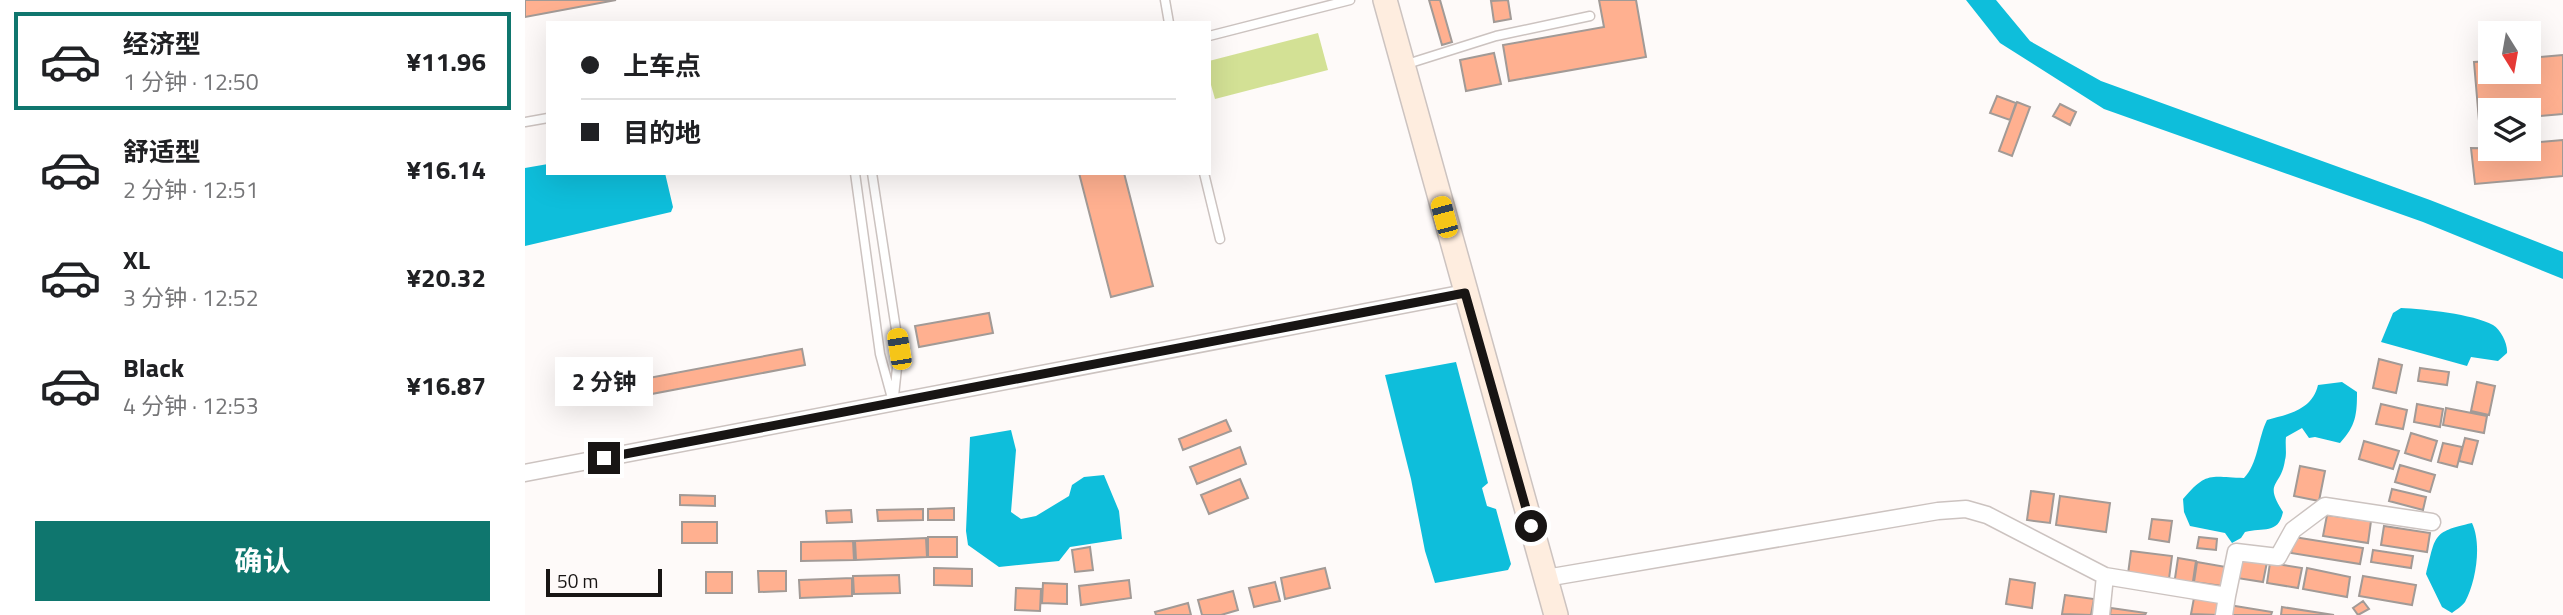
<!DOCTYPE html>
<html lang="zh">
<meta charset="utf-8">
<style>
body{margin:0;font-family:"Titillium Web","Noto Sans SC",sans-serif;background:#f6f6f6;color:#202124;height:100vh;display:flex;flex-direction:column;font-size:26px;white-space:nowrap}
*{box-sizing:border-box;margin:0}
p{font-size:23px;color:#757577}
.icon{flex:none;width:38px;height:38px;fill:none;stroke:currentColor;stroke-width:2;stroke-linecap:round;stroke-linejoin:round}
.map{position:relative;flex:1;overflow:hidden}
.drawer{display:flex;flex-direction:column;background:#fff;width:525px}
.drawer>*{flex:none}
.banner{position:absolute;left:21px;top:21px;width:665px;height:154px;border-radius:0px;box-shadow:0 7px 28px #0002;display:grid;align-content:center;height:154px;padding:0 35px;background:#fff}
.needle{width:46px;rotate:169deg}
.buttons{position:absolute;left:1953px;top:21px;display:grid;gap:14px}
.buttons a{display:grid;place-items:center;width:63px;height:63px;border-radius:0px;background:#fff;box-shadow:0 7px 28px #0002;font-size:35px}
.scale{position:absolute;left:21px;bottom:18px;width:116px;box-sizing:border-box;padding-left:7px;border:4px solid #181514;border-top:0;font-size:19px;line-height:24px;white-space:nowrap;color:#181514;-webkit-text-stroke:5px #fefaf9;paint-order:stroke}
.end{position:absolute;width:32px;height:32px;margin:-16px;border:9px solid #181514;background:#fff;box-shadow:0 0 0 4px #fff}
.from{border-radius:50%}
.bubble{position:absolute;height:49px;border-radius:0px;background:#fff;box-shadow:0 7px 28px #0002;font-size:23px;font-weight:700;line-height:49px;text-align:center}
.car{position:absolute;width:21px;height:42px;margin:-21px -10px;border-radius:9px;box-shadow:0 0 5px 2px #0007;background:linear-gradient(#f5c518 24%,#345 0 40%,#f5c518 0 76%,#345 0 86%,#f5c518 0)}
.banner b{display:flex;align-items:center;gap:24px;height:66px;font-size:26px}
.banner b+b{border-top:2px solid #e0e0e0}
.banner i{width:18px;height:18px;background:#202124}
ul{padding:12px 0 0;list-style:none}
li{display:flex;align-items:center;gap:21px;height:98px;margin:0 14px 10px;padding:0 21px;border:4px solid transparent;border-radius:0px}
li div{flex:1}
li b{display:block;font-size:26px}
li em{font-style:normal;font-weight:700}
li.selected{border-color:#0f766e}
li>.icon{width:63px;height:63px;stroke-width:1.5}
.cta{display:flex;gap:14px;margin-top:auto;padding:14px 35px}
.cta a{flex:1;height:80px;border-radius:0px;background:#0f766e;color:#fff;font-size:28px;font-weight:700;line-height:80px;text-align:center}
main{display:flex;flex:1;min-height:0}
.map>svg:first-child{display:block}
.green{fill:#d3e195}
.water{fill:#0ebedb}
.building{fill:#ffb090;stroke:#a29a96;stroke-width:2}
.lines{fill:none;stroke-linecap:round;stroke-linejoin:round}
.service-casing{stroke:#ccc3c0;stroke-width:11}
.minor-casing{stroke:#ccc3c0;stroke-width:19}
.secondary-casing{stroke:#ccc3c0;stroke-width:26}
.service{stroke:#fff;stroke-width:8}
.minor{stroke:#fff;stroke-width:16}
.secondary{stroke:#feeddf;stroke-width:23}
.route{stroke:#181514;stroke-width:9}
</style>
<main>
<section class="drawer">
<ul>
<li class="selected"><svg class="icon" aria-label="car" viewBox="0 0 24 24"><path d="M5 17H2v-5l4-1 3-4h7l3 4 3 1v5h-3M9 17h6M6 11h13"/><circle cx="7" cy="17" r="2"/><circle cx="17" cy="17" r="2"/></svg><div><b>经济型</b><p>1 分钟 · 12:50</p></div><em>¥11.96</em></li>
<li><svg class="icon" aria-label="car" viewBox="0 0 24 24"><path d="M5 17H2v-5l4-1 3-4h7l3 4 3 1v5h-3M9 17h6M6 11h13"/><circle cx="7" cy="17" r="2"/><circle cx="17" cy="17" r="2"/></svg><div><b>舒适型</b><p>2 分钟 · 12:51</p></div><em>¥16.14</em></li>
<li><svg class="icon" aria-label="car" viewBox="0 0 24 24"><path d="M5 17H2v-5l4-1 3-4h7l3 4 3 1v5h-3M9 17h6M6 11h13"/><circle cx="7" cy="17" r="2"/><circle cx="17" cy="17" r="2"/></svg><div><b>XL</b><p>3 分钟 · 12:52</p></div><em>¥20.32</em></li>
<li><svg class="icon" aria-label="car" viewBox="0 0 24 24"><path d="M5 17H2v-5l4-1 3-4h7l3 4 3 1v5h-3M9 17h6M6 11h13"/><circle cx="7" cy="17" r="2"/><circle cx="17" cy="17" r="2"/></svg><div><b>Black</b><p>4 分钟 · 12:53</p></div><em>¥16.87</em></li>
</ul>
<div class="cta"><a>确认</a></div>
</section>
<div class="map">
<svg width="2038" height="615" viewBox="0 0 2038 615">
<rect width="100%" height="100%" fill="#fefaf9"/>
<path class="green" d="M793 33 803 70 690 99 684 78V61Z"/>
<path class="water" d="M1441 0H1471L1505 41 1576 81 1905 200 2038 252V279L1898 222 1579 109 1475 43Z
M23 164V173H140L148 207 146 212 0 246V168Z
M1876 308C1899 309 1948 314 1968 325 1976 330 1983 344 1982 353L1973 361 1946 357 1942 366 1856 342 1868 313Z
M931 362 963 483 957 488 962 506 971 509 986 564 983 570 910 583 900 551 886 479 860 375Z
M1817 382 1832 392C1832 414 1831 426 1815 443L1790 437 1784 438 1777 428 1761 437C1760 445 1762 453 1760 460 1756 488 1738 481 1758 512 1753 535 1738 527 1720 532L1716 538 1707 543 1700 533 1665 526 1659 512 1658 499C1682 471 1685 477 1719 478 1733 464 1733 438 1742 420 1764 414 1787 410 1793 385Z
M486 430 491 450 486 512 496 519 511 516 544 496 547 485 559 477 579 475 594 511 597 539 545 547 534 561 474 567 443 545 441 531 445 437Z
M1947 523C1957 544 1951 582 1940 602 1937 606 1931 610 1927 613L1917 607 1901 574C1911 536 1906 532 1947 523Z"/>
<path class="building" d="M0 0H91L0 17Z
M904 0H915L927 42 917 45Z
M983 0 986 19 969 22 966 1Z
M1074 0H1111L1121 57 984 81 978 45 1079 27Z
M969 53 976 84 941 91 935 60Z
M2038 55V114L2004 117V110H1965V120L1954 121 1949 62 1965 61V72H2004V58Z
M1472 96 1491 103 1485 120 1465 113Z
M1492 102 1505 107 1487 156 1474 151Z
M1535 104 1551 112 1545 125 1528 116Z
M2038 140V176L1950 184 1946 148 2004 149V143Z
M554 173H599L628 286 586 297Z
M464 313 468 333 394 347 390 326Z
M277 349 280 365 116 396 113 380Z
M1854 359 1877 365 1871 393 1848 388Z
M1895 368 1924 372 1922 385 1893 381Z
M1952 382 1970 386 1964 415 1946 411Z
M1856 404 1882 410 1878 429 1851 424Z
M1892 404 1918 409 1915 427 1889 422Z
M1921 408 1962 416 1959 433 1918 425Z
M701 420 706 431 658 450 654 439Z
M1886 433 1912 441 1906 461 1880 453Z
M1940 438 1953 441 1947 464 1934 461Z
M1839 441 1874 451 1868 469 1834 459Z
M1918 443 1937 447 1932 467 1913 462Z
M715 447 721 464 672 484 665 467Z
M1875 465 1910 475 1905 492 1870 482Z
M1775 466 1800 471 1794 501 1769 496Z
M715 479 723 498 684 514 676 495Z
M1867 489 1901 497 1898 510 1864 501Z
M1506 491 1529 494 1525 523 1502 520Z
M155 495 190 496V506L155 505Z
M1535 496 1585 503 1581 532 1531 525Z
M429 508V520H403V509Z
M398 509V520L353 521 352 510Z
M326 510 327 522 302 523 301 511Z
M1802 515 1846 521 1843 543 1798 536Z
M1627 519 1647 521 1644 542 1624 539Z
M157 522H192V543H157Z
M1859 526 1905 533 1902 552 1856 545Z
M403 537H432V557H403Z
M1674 537 1692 539 1691 550 1672 548Z
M1769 537 1838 548 1835 564 1766 553Z
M401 538 402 557 331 560 330 541Z
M328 541 329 560 276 561V542Z
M565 547 568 570 550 572 547 550Z
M1848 550 1888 556 1886 568 1846 562Z
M1606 551 1647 556 1644 579 1603 574Z
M1653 558 1671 561 1667 588 1649 585Z
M1715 558 1742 562 1738 582 1712 578Z
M1672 562 1701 567 1697 586 1669 582Z
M1745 563 1777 568 1773 588 1742 583Z
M409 568 447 569V586L409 585Z
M800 568 805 588 760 599 756 578Z
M1782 568 1825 577 1822 597 1778 589Z
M233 571H261V591L234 592Z
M181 572H207V593H181Z
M374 575 375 593 329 594 328 576Z
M1838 576 1891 585 1887 605 1834 596Z
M327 578V596L275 598 274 580Z
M1485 579 1510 583 1507 608 1481 604Z
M604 580 606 598 556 605 554 586Z
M750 582 755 601 729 607 724 588Z
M518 583 542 584V604L517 603Z
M491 588 516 589 515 611 490 610Z
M708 591 713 610 696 615H677L673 600Z
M1540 595 1569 599 1566 615 1537 614Z
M1669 598 1695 602 1693 615 1666 614Z
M1838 601 1844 609 1833 615 1828 608Z
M663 603 666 615H631L630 612Z
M1704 605 1747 612 1746 615H1702Z
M1757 607 1809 615H1756Z
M1586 608 1621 613 1620 615H1585Z"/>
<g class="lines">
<defs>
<path id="service" d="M640 0 644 23
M684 36 825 0
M879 65 971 36 1065 16
M0 122 23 118
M330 173 355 354 368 402
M347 173 374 349 369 396
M679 173 695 239"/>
<path id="minor" d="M0 473 940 293
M1021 578 1413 511 1441 509 1462 515 1580 576 1702 596 1711 552 1753 557 1768 530 1800 506 1907 522
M1576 615 1580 576
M1699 615 1702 596"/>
<path id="secondary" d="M860 0 1031 615"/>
</defs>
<use href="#service" class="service-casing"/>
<use href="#minor" class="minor-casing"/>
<use href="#secondary" class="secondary-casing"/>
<use href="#service" class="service"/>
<use href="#minor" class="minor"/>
<use href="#secondary" class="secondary"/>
</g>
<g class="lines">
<path class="route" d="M79 458 940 293 1006 526"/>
</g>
</svg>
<div class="buttons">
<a><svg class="needle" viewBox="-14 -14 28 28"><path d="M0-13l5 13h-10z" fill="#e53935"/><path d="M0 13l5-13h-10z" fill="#757577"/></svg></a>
<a><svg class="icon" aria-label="layers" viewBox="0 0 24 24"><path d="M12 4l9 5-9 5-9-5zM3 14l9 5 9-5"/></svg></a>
</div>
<div class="scale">50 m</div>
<i class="end from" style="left:1006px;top:526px"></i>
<i class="end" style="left:79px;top:458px"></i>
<div class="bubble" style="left:30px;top:357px;width:98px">2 分钟</div>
<i class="car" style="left:919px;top:217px;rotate:345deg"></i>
<i class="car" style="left:374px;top:349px;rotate:351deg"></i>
<div class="banner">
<b><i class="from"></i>上车点</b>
<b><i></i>目的地</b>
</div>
</div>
</main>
